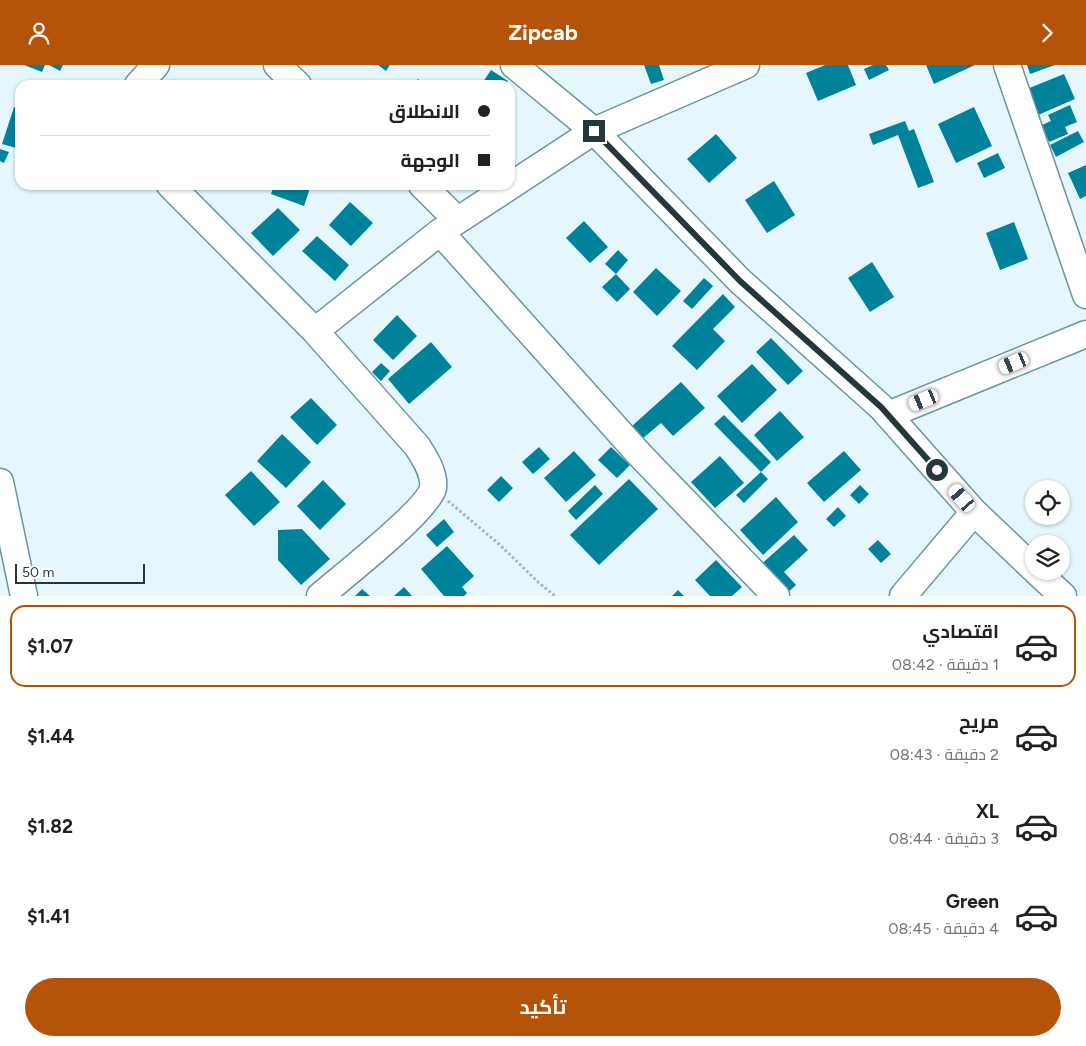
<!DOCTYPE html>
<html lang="ar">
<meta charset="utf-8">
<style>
body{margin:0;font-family:Figtree,Cairo,sans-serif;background:#f6f6f6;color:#202124;direction:rtl;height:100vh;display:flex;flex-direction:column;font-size:19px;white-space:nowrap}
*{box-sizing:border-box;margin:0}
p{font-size:16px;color:#757577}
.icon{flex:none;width:28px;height:28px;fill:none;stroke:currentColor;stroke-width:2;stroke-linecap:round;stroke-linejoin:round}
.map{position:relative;height:531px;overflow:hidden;direction:ltr}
.panel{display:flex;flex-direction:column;background:#fff;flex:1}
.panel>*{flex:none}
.banner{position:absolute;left:15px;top:15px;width:500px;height:110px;border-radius:15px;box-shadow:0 1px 4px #0004;direction:rtl;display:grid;align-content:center;height:110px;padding:0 25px;background:#fff}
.controls{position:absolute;left:1025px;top:415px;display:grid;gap:10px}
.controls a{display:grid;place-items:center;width:45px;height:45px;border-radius:50%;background:#fff;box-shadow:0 1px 4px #0004;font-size:25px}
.scale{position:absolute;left:15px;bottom:12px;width:130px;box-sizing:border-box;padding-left:5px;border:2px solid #25373c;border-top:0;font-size:14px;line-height:18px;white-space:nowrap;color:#25373c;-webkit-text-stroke:4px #fff;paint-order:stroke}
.end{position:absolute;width:22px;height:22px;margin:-11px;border:6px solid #25373c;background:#fff;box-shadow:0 0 0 2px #fff}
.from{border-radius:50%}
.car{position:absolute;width:15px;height:30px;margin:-15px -8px;border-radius:6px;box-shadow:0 0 4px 1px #0007;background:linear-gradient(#fff 24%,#345 0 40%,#fff 0 76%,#345 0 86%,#fff 0)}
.banner b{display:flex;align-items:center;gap:18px;height:48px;font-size:19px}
.banner b+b{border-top:1px solid #e0e0e0}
.banner i{width:12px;height:12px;background:#202124}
ul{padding:9px 0 0;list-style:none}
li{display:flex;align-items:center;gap:15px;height:82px;margin:0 10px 8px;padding:0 15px;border:2px solid transparent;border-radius:15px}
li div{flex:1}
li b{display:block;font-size:19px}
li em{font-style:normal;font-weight:700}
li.selected{border-color:#b45309}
li>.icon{width:45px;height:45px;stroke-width:1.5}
.button{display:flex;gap:10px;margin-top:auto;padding:10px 25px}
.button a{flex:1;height:58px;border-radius:30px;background:#b45309;color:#fff;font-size:20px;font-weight:700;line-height:58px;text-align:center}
header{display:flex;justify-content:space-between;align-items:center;height:65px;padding:0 25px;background:#b45309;color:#fff;font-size:22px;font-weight:700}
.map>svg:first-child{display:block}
.building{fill:#00839a}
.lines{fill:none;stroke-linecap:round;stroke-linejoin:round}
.minor-casing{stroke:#6a95a0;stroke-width:29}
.path{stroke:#a3b5ba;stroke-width:3;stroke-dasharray:2.5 2.5;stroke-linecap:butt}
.minor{stroke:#fff;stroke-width:26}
.route{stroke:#25373c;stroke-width:6}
</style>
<header><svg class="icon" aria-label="forward" viewBox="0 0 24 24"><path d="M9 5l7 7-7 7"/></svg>Zipcab<svg class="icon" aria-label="person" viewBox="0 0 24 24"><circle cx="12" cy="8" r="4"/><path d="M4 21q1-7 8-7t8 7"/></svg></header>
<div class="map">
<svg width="1086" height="531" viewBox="0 0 1086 531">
<rect width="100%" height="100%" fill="#e5f7fc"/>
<path class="building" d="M24 0H45L42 7Z
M49 0H63L60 6Z
M378 0H390L386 6Z
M644 0H659L664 15 651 19Z
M825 0H848L856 20 818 36 806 8Z
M873 0H886L889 5 869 15 864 4Z
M926 0H975L934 19Z
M1027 0H1055L1030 9Z
M491 5 508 16 505 20H481Z
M1064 9 1075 34 1038 50 1027 24Z
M418 14 426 20H413Z
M1070 40 1077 57 1065 62 1068 69 1049 77 1042 60 1051 56 1048 50Z
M14 42 20 44V84L2 79Z
M974 42 992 81 956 98 938 59Z
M905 56 909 66 914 64 934 117 918 123 898 70 873 80 869 69Z
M1078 66 1084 77 1056 92 1050 80Z
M716 69 737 93 709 118 687 94Z
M0 84 9 87 4 98 0 96Z
M998 88 1005 103 984 113 977 98Z
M1086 100V131L1080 134 1068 108Z
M774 116 795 150 767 168 745 135Z
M274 120H311L304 141 271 129Z
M350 137 373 158 351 181 329 160Z
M278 143 300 165 273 191 251 168Z
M584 156 608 182 590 198 566 173Z
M1014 157 1028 194 1000 205 986 168Z
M317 171 349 200 335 216 302 186Z
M618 185 628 195 616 209 605 199Z
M872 197 894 232 870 247 848 213Z
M656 203 681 226 657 251 633 227Z
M616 209 630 224 617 237 602 222Z
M704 213 713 221 692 244 683 236Z
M723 229 735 242 713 264 725 276 697 305 672 281Z
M397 250 417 271 393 295 373 275Z
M771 273 803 306 788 320 756 287Z
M431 277 452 302 409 339 388 314Z
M381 298 390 306 381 316 372 307Z
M752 299 777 325 742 358 717 331Z
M681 317 705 343 673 371 661 358 643 373 632 361Z
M311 333 337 360 317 380 290 352Z
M780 346 804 372 777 396 754 370Z
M724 350 771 397 761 407 714 359Z
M282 369 311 397 286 423 257 396Z
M539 382 550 394 533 409 522 397Z
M611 382 630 400 617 413 598 395Z
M574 386 596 410 566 437 544 413Z
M844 386 861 405 824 437 807 418Z
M720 391 744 418 715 443 691 417Z
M251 406 280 437 254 461 225 430Z
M761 407 768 414 744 438 736 430Z
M501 411 513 423 499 437 487 425Z
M629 414 658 444 599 500 570 470Z
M323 415 346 439 320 465 297 441Z
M595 420 603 429 576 455 568 446Z
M860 420 869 429 859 439 850 430Z
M776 432 798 457 763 490 740 465Z
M838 442 846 451 834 462 826 454Z
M444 454 454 467 437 482 426 470Z
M302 464 330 494 301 520 278 495V465Z
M794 470 808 485 784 507 796 520 784 531 758 502Z
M878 475 891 489 881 498 868 484Z
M447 481 474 511 462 522 467 528 464 531H444L421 504Z
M716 495 742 522 732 531H710L695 515Z
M404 522 412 531H394Z
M362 524 370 531H355Z
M678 525 684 531H672Z"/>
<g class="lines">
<defs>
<path id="minor" d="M277 0 298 20
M514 0 594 66 740 216 881 342 974 447 1034 504
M1007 0 1086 230
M138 20 156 0
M170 120 315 266 417 381C424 392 435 408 433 423 428 445 341 513 320 531
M422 120 457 155
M440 167 639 389 776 531
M315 266 440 167 594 66 746 0
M888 350 1086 269
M0 417 24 531
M1036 506 1063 531
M903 531 974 447"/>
</defs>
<use href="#minor" class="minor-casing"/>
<path class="path" d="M448 436 500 480 538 517 555 531"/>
<use href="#minor" class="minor"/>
</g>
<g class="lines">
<path class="route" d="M594 66 740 216 881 342 937 405"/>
</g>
</svg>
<div class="controls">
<a><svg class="icon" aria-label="locate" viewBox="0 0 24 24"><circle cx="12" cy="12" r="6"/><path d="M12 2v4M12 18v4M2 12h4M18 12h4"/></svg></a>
<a><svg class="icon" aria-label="layers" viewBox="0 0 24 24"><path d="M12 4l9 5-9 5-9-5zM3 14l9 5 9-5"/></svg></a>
</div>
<div class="scale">50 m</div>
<i class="end from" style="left:937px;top:405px"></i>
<i class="end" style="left:594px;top:66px"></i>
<i class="car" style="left:1014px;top:298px;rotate:248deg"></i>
<i class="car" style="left:924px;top:335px;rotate:248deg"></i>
<i class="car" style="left:962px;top:433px;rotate:319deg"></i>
<div class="banner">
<b><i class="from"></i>الانطلاق</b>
<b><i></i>الوجهة</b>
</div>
</div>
<section class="panel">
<ul>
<li class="selected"><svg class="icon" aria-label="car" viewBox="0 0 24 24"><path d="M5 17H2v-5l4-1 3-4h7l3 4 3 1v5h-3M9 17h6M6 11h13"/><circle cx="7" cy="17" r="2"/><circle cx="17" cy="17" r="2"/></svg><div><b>اقتصادي</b><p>1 دقيقة · 08:42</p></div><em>$1.07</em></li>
<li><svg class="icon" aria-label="car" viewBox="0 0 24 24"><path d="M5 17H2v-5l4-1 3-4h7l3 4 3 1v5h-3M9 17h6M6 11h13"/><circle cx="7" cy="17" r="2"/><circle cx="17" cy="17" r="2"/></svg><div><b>مريح</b><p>2 دقيقة · 08:43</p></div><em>$1.44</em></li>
<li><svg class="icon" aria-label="car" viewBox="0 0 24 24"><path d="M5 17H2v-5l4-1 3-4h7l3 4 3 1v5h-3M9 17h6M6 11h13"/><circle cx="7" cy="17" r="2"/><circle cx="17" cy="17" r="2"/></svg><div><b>XL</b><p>3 دقيقة · 08:44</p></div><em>$1.82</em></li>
<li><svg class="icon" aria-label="car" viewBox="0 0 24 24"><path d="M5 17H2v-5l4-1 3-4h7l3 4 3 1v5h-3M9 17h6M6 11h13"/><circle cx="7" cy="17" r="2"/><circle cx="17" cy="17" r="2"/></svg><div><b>Green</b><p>4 دقيقة · 08:45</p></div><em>$1.41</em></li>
</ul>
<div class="button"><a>تأكيد</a></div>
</section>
